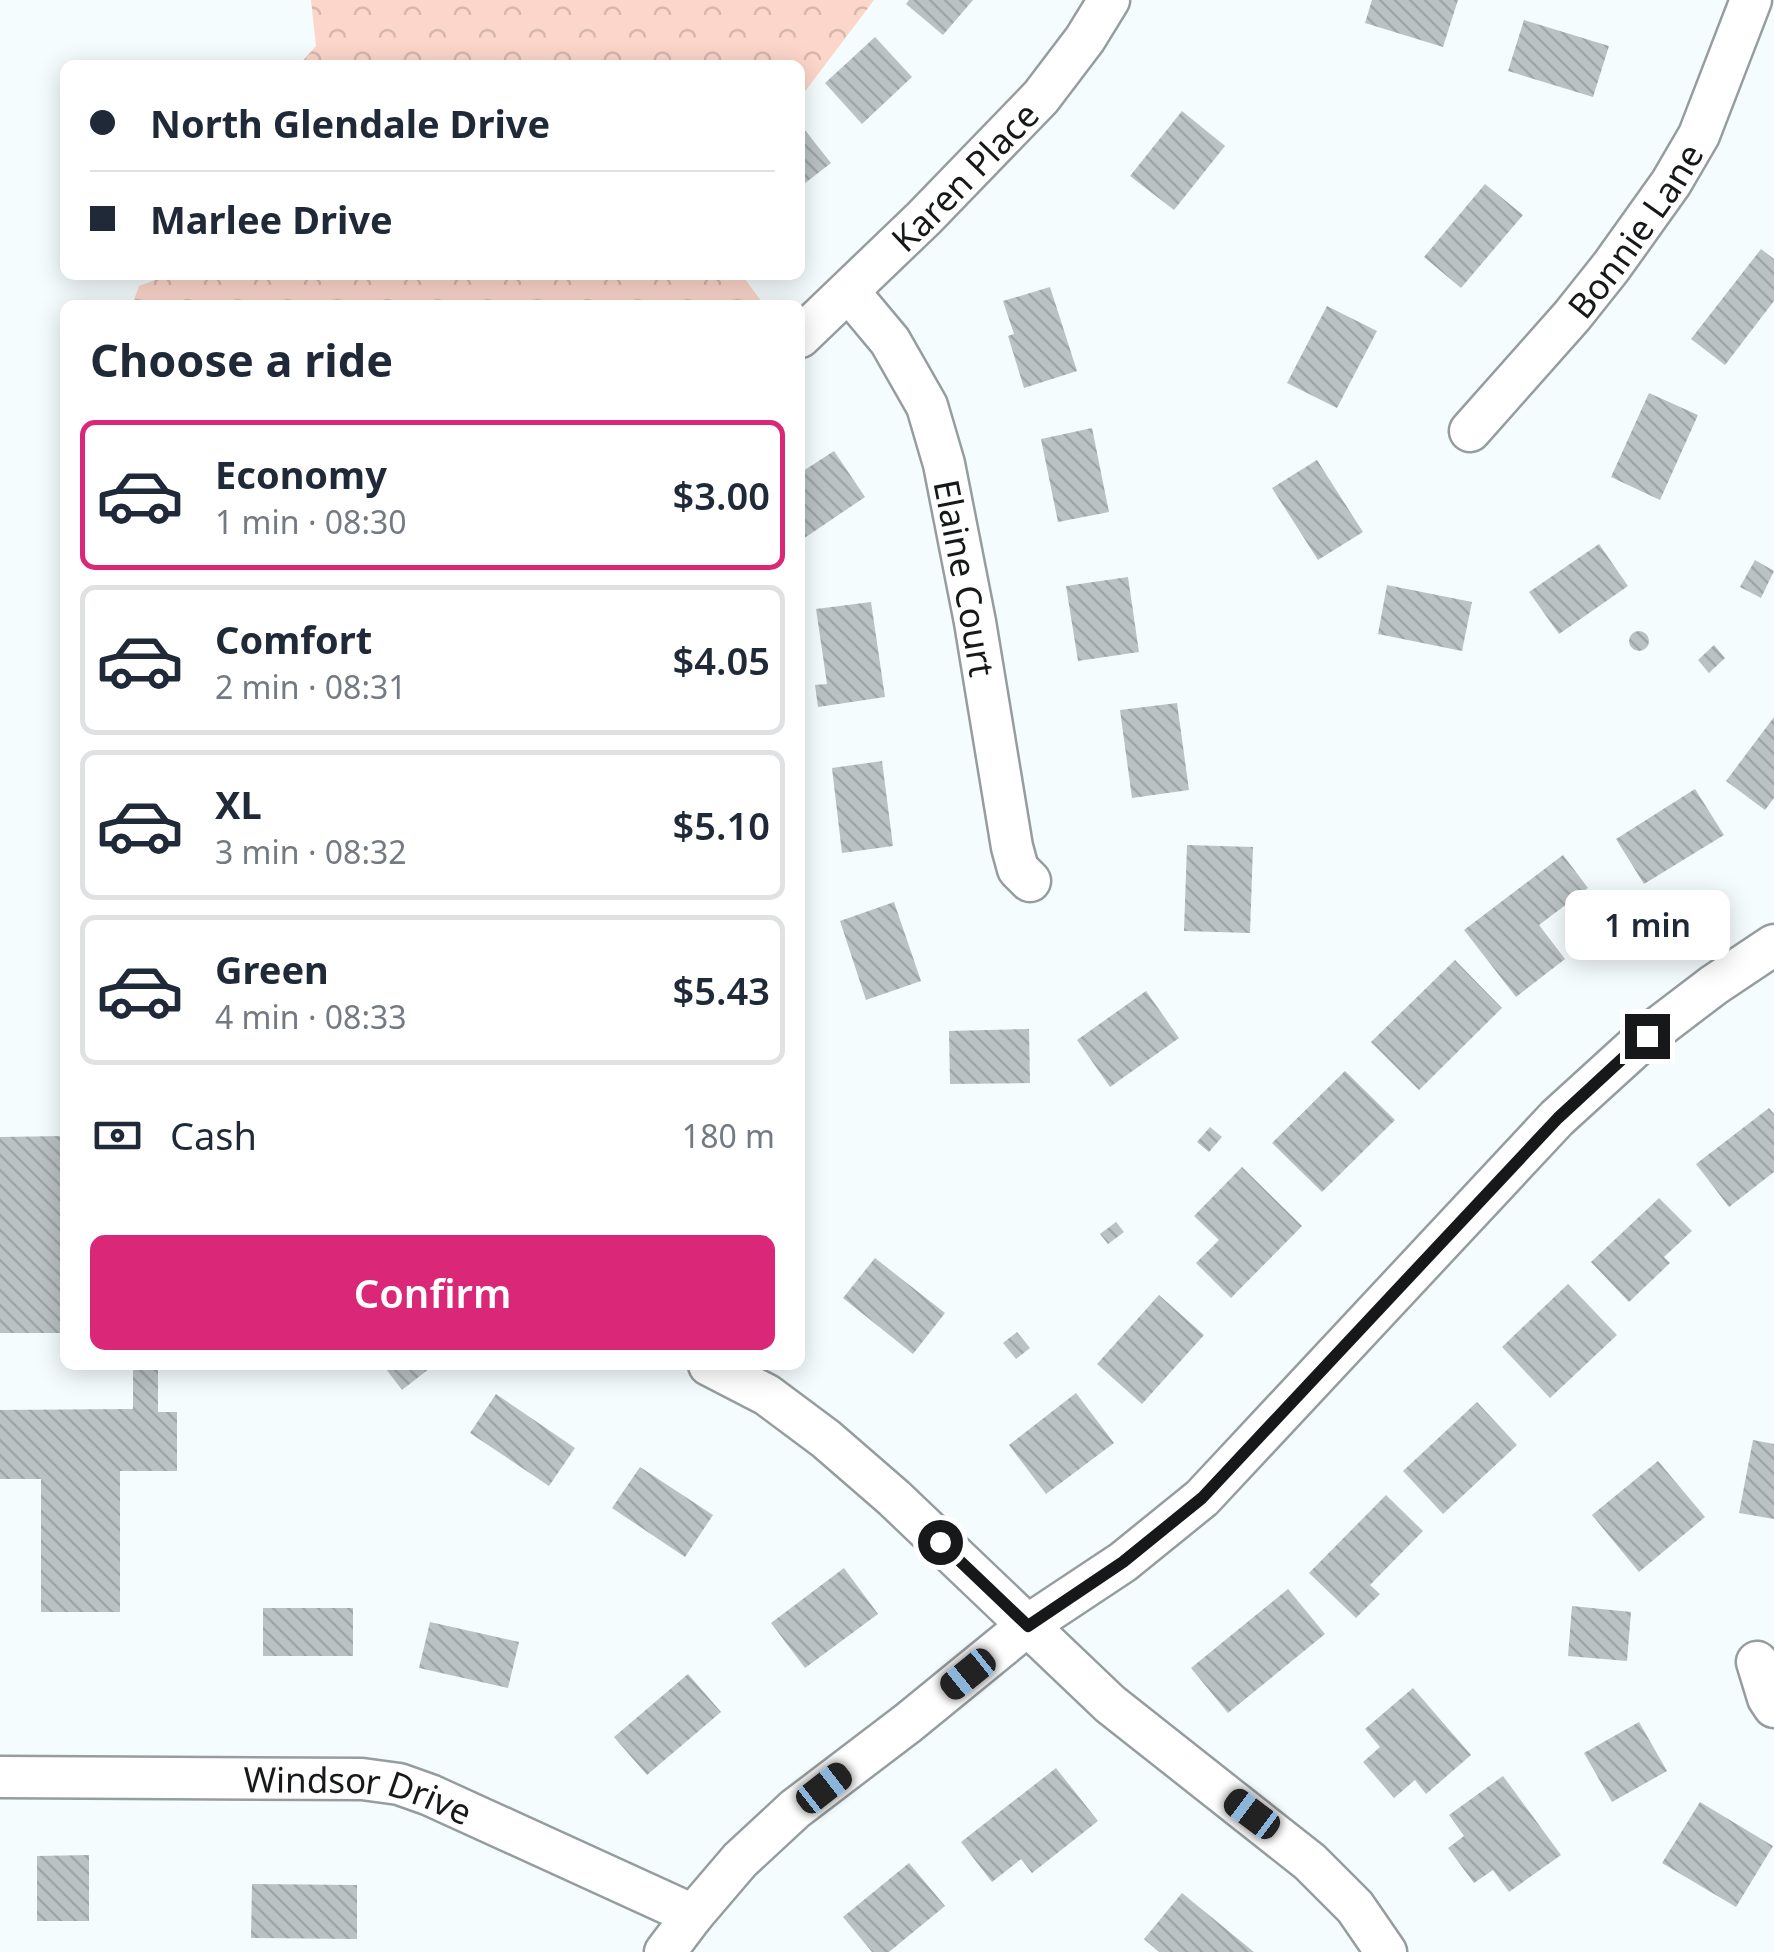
<!DOCTYPE html>
<meta charset="utf-8">
<style>
body{margin:0;font-family:"Noto Sans",sans-serif;background:#f2f2f3;color:#1f2937;height:100vh;display:flex;flex-direction:column;font-size:38px;white-space:nowrap}
*{box-sizing:border-box;margin:0}
p{font-size:32px;color:#747a83}
.icon{flex:none;width:55px;height:55px;fill:none;stroke:currentColor;stroke-width:2;stroke-linecap:round;stroke-linejoin:round}
.map{position:relative;flex:1;overflow:hidden}
.details{position:absolute;left:60px;top:300px;width:745px;height:1070px;display:flex;flex-direction:column;background:#fff;border-radius:15px;box-shadow:0 5px 25px #0003}
.details>*{flex:none}
.top-card{position:absolute;left:60px;top:60px;width:745px;height:220px;border-radius:15px;box-shadow:0 5px 25px #0003;display:grid;align-content:center;height:220px;padding:0 30px;background:#fff}
.end{position:absolute;width:45px;height:45px;margin:-22px;border:12px solid #161819;background:#fff;box-shadow:0 0 0 5px #fff}
.from{border-radius:50%}
.bubble{position:absolute;height:70px;border-radius:15px;background:#fff;box-shadow:0 5px 25px #0003;font-size:32px;font-weight:600;line-height:70px;text-align:center}
.car{position:absolute;width:30px;height:60px;margin:-30px -15px;border-radius:12px;box-shadow:0 0 8px 2px #0007;background:linear-gradient(#222 24%,#8ab4d8 0 40%,#222 0 76%,#8ab4d8 0 86%,#222 0)}
.top-card b{display:flex;align-items:center;gap:35px;height:95px;font-size:38px}
.top-card b+b{border-top:2px solid #e0e1e3}
.top-card i{width:25px;height:25px;background:#1f2937}
ul{padding:0;list-style:none}
li{display:flex;align-items:center;gap:30px;height:150px;margin:0 20px 15px;padding:0 10px;border:5px solid #e0e1e3;border-radius:15px}
li div{flex:1}
li b{display:block;font-size:38px}
li em{font-style:normal;font-weight:600}
li.on{border-color:#db2777}
li>.icon{width:90px;height:90px;stroke-width:1.5}
h2{padding:0 30px;font-size:45px;line-height:120px}
.pay{display:flex;align-items:center;gap:25px;height:110px;padding:0 30px;font-size:38px}
.pay p{margin-inline-start:auto}
.action{display:flex;gap:20px;margin-top:auto;padding:20px 30px}
.action a{flex:1;height:115px;border-radius:15px;background:#db2777;color:#fff;font-size:40px;font-weight:600;line-height:115px;text-align:center}
.map>svg:first-child{display:block}
.forest{fill:url(#forest-crowns)}
.building{fill:url(#building-back-hatch)}
.lines{fill:none;stroke-linecap:round;stroke-linejoin:round}
.street-casing{stroke:#969d9e;stroke-width:45}
.street{stroke:#fff;stroke-width:40}
.route{stroke:#161819;stroke-width:12}
.labels{text-anchor:middle;dominant-baseline:central;stroke-width:8;stroke-linejoin:round;paint-order:stroke}
.street-label{font-size:35px;fill:#161819;stroke:#f5fcfd}
</style>
<div class="map">
<svg width="1774" height="1952" viewBox="0 0 1774 1952">
<defs>
<pattern id="forest-crowns" width="20" height="18" patternUnits="userSpaceOnUse" patternTransform="scale(2.5)"><rect width="20" height="18" fill="#fcd6ca"/><path d="M2 6a3 3 0 1 1 6 0M12 15a3 3 0 1 1 6 0" fill="none" stroke="#d7b7ad"/></pattern>
<pattern id="building-back-hatch" width="6" height="6" patternUnits="userSpaceOnUse" patternTransform="scale(2.5)"><rect width="6" height="6" fill="#bbc2c4"/><path d="M-1 5l2 2M0 0l6 6M5-1l2 2" fill="none" stroke="#a0a6a8"/></pattern>
</defs>
<rect width="100%" height="100%" fill="#f5fcfd"/>
<path class="forest" d="M311 0H874L800 98V65H299L316 46Z
M168 275H742L764 305H132L139 286Z"/>
<path class="building" d="M909 0H973L943 35 906 4Z
M1372 0H1458L1443 47 1365 23Z
M1524 20 1609 46 1593 97 1508 71Z
M875 37 912 77 862 124 825 83Z
M1182 111 1225 146 1174 210 1130 176Z
M804 129 831 163 800 187V131Z
M1485 184 1523 215 1461 288 1424 257Z
M1761 249 1774 259V301L1725 365 1691 339Z
M1050 287 1077 371 1024 388 1008 336 1014 334 1003 301Z
M1327 306 1377 331 1337 408 1287 383Z
M1649 393 1698 415 1660 500 1611 477Z
M1092 428 1109 512 1058 522 1041 439Z
M834 451 865 497 800 541V473Z
M1317 460 1363 532 1318 560 1272 488Z
M1599 544 1628 586 1559 634 1529 592Z
M1755 560 1774 571 1761 598 1740 587Z
M1128 577 1139 652 1078 661 1066 586Z
M1387 585 1472 602 1462 651 1378 634Z
M871 602 885 697 818 707 815 685 827 684 816 609Z
M1629 641a10 10 0 1 1 20 0a10 10 0 1 1-20 0Z
M1714 645 1725 658 1709 673 1698 660Z
M1177 703 1189 790 1132 798 1120 710Z
M1774 717V798L1765 810 1726 781Z
M882 761 893 846 842 853 832 768Z
M1695 789 1724 835 1644 884 1616 839Z
M1187 845 1253 847 1250 933 1184 931Z
M1563 855 1588 888 1539 925 1565 959 1516 997 1464 930Z
M894 902 921 981 866 1000 840 921Z
M1455 960 1502 1008 1419 1090 1371 1042Z
M1146 991 1179 1038 1110 1087 1077 1040Z
M1029 1029 1030 1083 950 1084 949 1031Z
M1345 1071 1395 1120 1322 1192 1272 1143Z
M1769 1108 1774 1114V1172L1729 1207 1696 1164Z
M1210 1127 1222 1137 1209 1152 1197 1142Z
M65 1136V1333H0V1137Z
M1242 1167 1302 1226 1231 1298 1196 1263 1219 1240 1194 1216Z
M1659 1198 1692 1231 1664 1257 1670 1263 1629 1302 1591 1262Z
M1116 1222 1124 1232 1108 1244 1100 1234Z
M875 1258 945 1313 913 1354 843 1298Z
M1568 1284 1617 1335 1550 1398 1502 1347Z
M1159 1295 1204 1335 1142 1404 1097 1364Z
M1017 1332 1030 1348 1016 1359 1003 1343Z
M133 1365H158V1412H177V1471H120V1612H41V1479H0V1410L133 1409Z
M383 1365H434L402 1390Z
M1076 1393 1114 1443 1046 1494 1009 1445Z
M496 1394 575 1448 549 1486 470 1433Z
M1477 1402 1517 1445 1443 1514 1403 1471Z
M1753 1440 1774 1444V1519L1739 1513Z
M1658 1461 1705 1517 1639 1572 1592 1515Z
M640 1467 713 1515 685 1557 612 1508Z
M1386 1495 1423 1531 1370 1585 1380 1594 1356 1618 1309 1573Z
M844 1568 878 1614 805 1668 771 1623Z
M1288 1589 1325 1634 1228 1713 1191 1668Z
M1572 1606 1631 1612 1627 1661 1568 1656Z
M263 1608H353V1656H263Z
M430 1622 519 1642 508 1688 419 1668Z
M688 1674 721 1712 647 1775 614 1737Z
M1413 1688 1471 1755 1426 1794 1415 1780 1394 1798 1363 1762 1380 1747 1365 1729Z
M1639 1722 1667 1771 1612 1802 1584 1753Z
M1056 1768 1098 1821 1032 1873 1021 1859 992 1882 961 1842Z
M1503 1776 1561 1855 1509 1892 1493 1870 1474 1883 1448 1848 1464 1836 1449 1815Z
M1700 1802 1773 1846 1736 1907 1662 1863Z
M89 1855V1921H37V1856Z
M909 1863 945 1906 889 1952H872L843 1917Z
M252 1884 357 1885V1939L251 1938Z
M1182 1893 1254 1952H1159L1144 1939Z"/>
<g class="lines">
<defs>
<g id="street">
<path id="s1" d="M849 292 890 341 927 406 944 464 975 622 1012 847 1018 869 1030 881"/>
<path id="s2" d="M800 337 924 218 1041 97 1085 39 1109 0"/>
<path id="s3" d="M1470 431 1572 316 1611 267 1671 183 1699 135 1751 0"/>
<path d="M709 1365 767 1395 826 1439 894 1498 1110 1704 1310 1862 1355 1907 1386 1952"/>
<path d="M1757 1662 1768 1698 1774 1707"/>
<path id="s4" d="M0 1777 362 1779 399 1784 430 1795 693 1915"/>
<path d="M665 1952 693 1915 740 1860 795 1809 908 1723 1028 1625 1123 1562 1202 1498 1557 1118 1647 1036 1714 985 1774 945"/>
</g>
</defs>
<use href="#street" class="street-casing"/>
<use href="#street" class="street"/>
</g>
<g class="lines">
<path class="route" d="M940 1542 1028 1626 1123 1562 1202 1498 1558 1118 1647 1036"/>
</g>
<g class="labels">
<g class="street-label">
<text stroke="none"><textPath href="#s2" startOffset="230">Karen Place</textPath></text>
<text stroke="none"><textPath href="#s3" startOffset="260">Bonnie Lane</textPath></text>
<text stroke="none"><textPath href="#s1" startOffset="315">Elaine Court</textPath></text>
<text stroke="none"><textPath href="#s4" startOffset="360">Windsor Drive</textPath></text>
</g>
</g>
</svg>
<i class="end from" style="left:940px;top:1542px"></i>
<i class="end" style="left:1647px;top:1036px"></i>
<div class="bubble" style="left:1565px;top:890px;width:165px">1 min</div>
<i class="car" style="left:968px;top:1674px;rotate:231deg"></i>
<i class="car" style="left:824px;top:1788px;rotate:52deg"></i>
<i class="car" style="left:1252px;top:1814px;rotate:307deg"></i>
<div class="top-card">
<b><i class="from"></i>North Glendale Drive</b>
<b><i></i>Marlee Drive</b>
</div>
<section class="details">
<h2>Choose a ride</h2>
<ul>
<li class="on"><svg class="icon" aria-label="car" viewBox="0 0 24 24"><path d="M5 17H2v-5l4-1 3-4h7l3 4 3 1v5h-3M9 17h6M6 11h13"/><circle cx="7" cy="17" r="2"/><circle cx="17" cy="17" r="2"/></svg><div><b>Economy</b><p>1 min · 08:30</p></div><em>$3.00</em></li>
<li><svg class="icon" aria-label="car" viewBox="0 0 24 24"><path d="M5 17H2v-5l4-1 3-4h7l3 4 3 1v5h-3M9 17h6M6 11h13"/><circle cx="7" cy="17" r="2"/><circle cx="17" cy="17" r="2"/></svg><div><b>Comfort</b><p>2 min · 08:31</p></div><em>$4.05</em></li>
<li><svg class="icon" aria-label="car" viewBox="0 0 24 24"><path d="M5 17H2v-5l4-1 3-4h7l3 4 3 1v5h-3M9 17h6M6 11h13"/><circle cx="7" cy="17" r="2"/><circle cx="17" cy="17" r="2"/></svg><div><b>XL</b><p>3 min · 08:32</p></div><em>$5.10</em></li>
<li><svg class="icon" aria-label="car" viewBox="0 0 24 24"><path d="M5 17H2v-5l4-1 3-4h7l3 4 3 1v5h-3M9 17h6M6 11h13"/><circle cx="7" cy="17" r="2"/><circle cx="17" cy="17" r="2"/></svg><div><b>Green</b><p>4 min · 08:33</p></div><em>$5.43</em></li>
</ul>
<div class="pay"><svg class="icon" aria-label="cash" viewBox="0 0 24 24"><path d="M3 7h18v10H3z"/><circle cx="12" cy="12" r="2"/></svg>Cash<p>180 m</p></div>
<div class="action"><a>Confirm</a></div>
</section>
</div>
